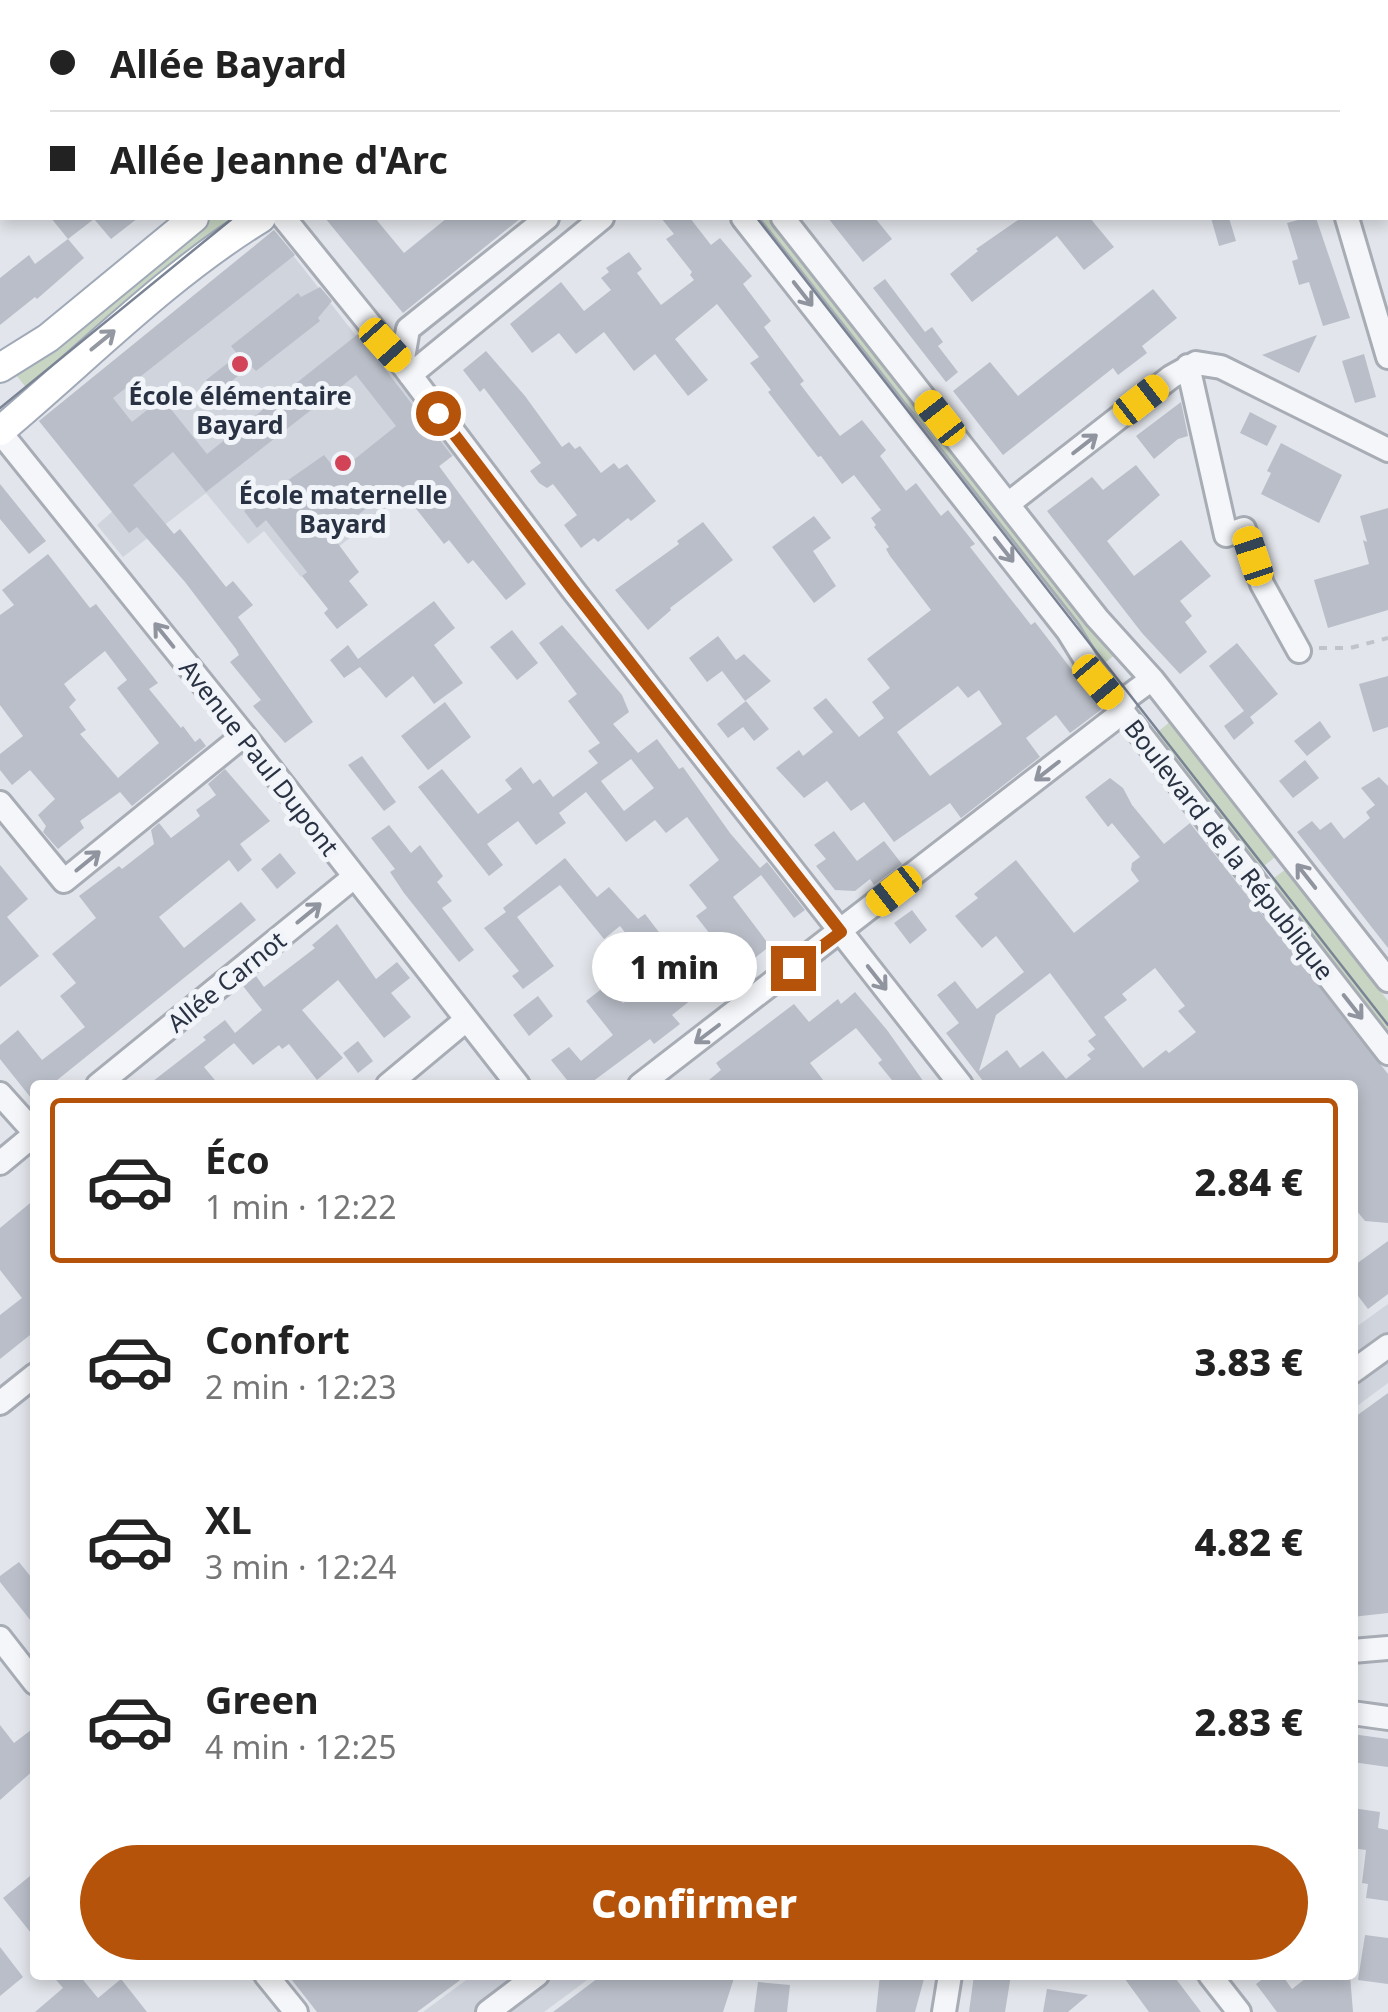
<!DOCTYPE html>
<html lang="fr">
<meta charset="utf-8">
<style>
body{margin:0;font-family:"Noto Sans",sans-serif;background:#f6f6f6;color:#222;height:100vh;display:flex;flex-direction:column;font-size:38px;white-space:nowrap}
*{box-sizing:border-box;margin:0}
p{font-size:32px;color:#767676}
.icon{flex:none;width:55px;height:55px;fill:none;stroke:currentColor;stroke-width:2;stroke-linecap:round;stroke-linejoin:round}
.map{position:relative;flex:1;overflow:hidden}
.panel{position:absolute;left:30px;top:1080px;width:1328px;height:900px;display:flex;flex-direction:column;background:#fff;border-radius:10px;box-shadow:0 5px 15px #0003}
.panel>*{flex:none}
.hud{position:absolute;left:0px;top:0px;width:1390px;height:220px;box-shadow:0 5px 15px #0003;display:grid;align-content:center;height:220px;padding:0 50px;background:#fff}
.end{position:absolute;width:45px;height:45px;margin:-22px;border:12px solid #b45309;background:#fff;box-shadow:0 0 0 5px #fff}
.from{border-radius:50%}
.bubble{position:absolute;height:70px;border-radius:35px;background:#fff;box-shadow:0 5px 15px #0003;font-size:32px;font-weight:800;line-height:70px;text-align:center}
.car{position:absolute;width:30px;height:60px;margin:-30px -15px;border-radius:12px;box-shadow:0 0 8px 2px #0007;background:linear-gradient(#f5c518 24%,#345 0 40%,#f5c518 0 76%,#345 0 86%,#f5c518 0)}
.hud b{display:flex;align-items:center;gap:35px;height:95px;font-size:38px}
.hud b+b{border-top:2px solid #e0e0e0}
.hud i{width:25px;height:25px;background:#222}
ul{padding:18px 0 0;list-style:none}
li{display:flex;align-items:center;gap:30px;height:165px;margin:0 20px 15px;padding:0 30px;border:5px solid transparent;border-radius:10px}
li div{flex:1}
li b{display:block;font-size:38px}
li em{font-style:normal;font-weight:800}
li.on{border-color:#b45309}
li>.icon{width:90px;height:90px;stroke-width:1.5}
.button{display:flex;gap:20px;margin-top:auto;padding:20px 50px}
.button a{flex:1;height:115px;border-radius:60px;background:#b45309;color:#fff;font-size:40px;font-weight:800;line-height:115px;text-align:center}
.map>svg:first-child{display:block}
.built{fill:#d0d4dd}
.green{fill:#c7d5c2}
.building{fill:#b9bec8;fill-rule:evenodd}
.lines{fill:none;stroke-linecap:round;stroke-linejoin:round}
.minor-casing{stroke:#a7acb5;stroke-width:28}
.major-casing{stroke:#a0a9b7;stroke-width:32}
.path{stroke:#c0c3ca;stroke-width:4;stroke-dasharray:8 8;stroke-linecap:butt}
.minor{stroke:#f5f6f9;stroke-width:22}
.major{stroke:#fff;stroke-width:28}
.tram{stroke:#7a8495;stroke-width:2.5}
.oneway{stroke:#8f949e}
.oneway2{stroke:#9498a1}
.route{stroke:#b45309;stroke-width:12}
.poi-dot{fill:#d34358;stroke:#f1f4f8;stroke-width:4}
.labels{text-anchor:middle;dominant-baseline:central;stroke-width:10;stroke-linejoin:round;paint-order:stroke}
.poi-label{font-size:25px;font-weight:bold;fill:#293243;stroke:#f1f4f8}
.street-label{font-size:25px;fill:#293243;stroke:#f1f4f8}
</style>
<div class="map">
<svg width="1388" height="2012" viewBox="0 0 1388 2012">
<rect width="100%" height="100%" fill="#e2e5eb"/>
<path class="built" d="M274 231 375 360 379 358 455 454 301 577 264 531 248 544 206 493 123 557 97 525 113 511 39 421Z
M1388 1304V1383L1353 1409 1352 1330Z
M473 1975H594L544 2012H423Z"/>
<path class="green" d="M210 218H250L32 395 13 371 47 350Z
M750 218H776L1121 650 1097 669Z
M1170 722 1275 857 1260 869 1155 734Z
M1286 869 1388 1001V1033L1270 881Z"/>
<path class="building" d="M51 218H138L111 239 94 219 68 239Z
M325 218H375L404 253 447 218H521L403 313Z
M661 218H690L711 245 720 238 752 276 743 284 771 321 764 327 804 381 800 384 840 436 862 420 886 450 880 456 906 491 916 483 941 516 948 510 975 544 970 547 1031 625 1035 622 1102 709 1070 733 1056 715 1026 738 1040 757 961 818 950 803 894 842 864 802 851 811 827 781 804 798 776 768 799 750 803 756 833 732 813 708 826 698 859 737 884 718 872 702 890 688 867 659 931 610 890 556 886 549 889 547 874 527 876 525 871 518 881 510 854 475 842 484 821 456 818 457 768 392 771 390 750 363 759 357 717 304 675 339 708 380 688 396 655 354 634 371 604 332 576 354 559 333 532 353 510 324 561 282 584 311 611 290 601 278 609 272 606 268 629 252 642 269 637 273 661 305 694 280 690 275 692 272 666 239 674 234ZM958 686 968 698 979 690 1002 724 930 776 897 732Z
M828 218H875L892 239 863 262Z
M1021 218H1090L1114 247 1084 270 1057 236 972 302 950 274 978 251 976 249Z
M1211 218H1229L1236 241 1219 246Z
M1305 218H1316L1350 318 1323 326 1309 282 1299 285 1292 261 1298 259 1287 223Z
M274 230 295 255 113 398 132 422 162 398 207 454 358 334 452 456 439 466 526 584 506 600 473 560 468 564 449 540 444 544 402 491 398 494 393 488 350 521 354 526 336 541 359 572 349 581 368 605 337 629 324 613 328 609 302 576 307 572 266 520 257 528 244 511 324 455 332 465 340 459 346 466 396 426 356 375 206 492 173 452 133 485 174 534 180 529 226 587 233 581 253 605 238 617 313 722 285 743 253 706 261 700 230 662 239 655 236 649 185 582 137 527 129 533 39 421Z
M68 239 84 258 37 299 35 297 0 325V278L29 255 35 264Z
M885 279 925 332 932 327 943 342 938 346 958 372 946 382 873 288Z
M320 287 332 301 318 318 320 321 256 371 251 366 216 393 206 380 238 355 231 346 298 293 301 297Z
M1153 289 1177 318 1142 346 1147 353 1118 375 1113 368 1003 455 953 391 990 362 1018 396Z
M1317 335 1299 373 1262 355Z
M486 351 525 396 562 447 569 442 575 449 580 446 601 473 614 463 619 469 627 464 656 501 631 521 628 518 598 542 594 538 581 548 564 525 577 515 553 484 547 488 539 483 530 471 541 463 484 388 480 392 463 370Z
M1364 354 1376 397 1355 403 1342 361Z
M1181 402 1188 436 1178 439 1154 459 1136 436Z
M1250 412 1277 426 1267 446 1240 433Z
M1281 443 1342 475 1319 523 1261 494 1271 473 1267 471Z
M1136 465 1160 495 1107 541 1134 576 1181 540 1211 576 1180 601 1192 616 1185 622 1207 652 1180 674 1142 633 1047 511 1092 477 1103 490Z
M0 484 46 541 29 554 0 519Z
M1388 508V610L1328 628 1314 580 1369 564 1363 540 1367 542 1360 516Z
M814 516 831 538 813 551 836 586 814 603 772 547Z
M703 522 733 560 670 608 671 610 648 630 615 590 679 544 677 541Z
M48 554 90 608 96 604 158 683 149 689 181 728 183 726 195 742 200 738 206 746 132 806 120 792 80 821 84 828 58 849 43 832 46 826 38 815 55 799 30 770 12 785 0 770V754L23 736 0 705V615L14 605 2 590ZM105 651 127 680 117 688 159 743 118 778 80 734 86 730 69 707 76 700 64 684Z
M434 601 455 628 434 645 463 683 434 704 413 676 386 698 360 667 344 678 330 660 348 645 358 659Z
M562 625 622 695 629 712 613 724 638 753 657 739 679 769 683 767 730 833 760 868 767 862 805 910 794 918 761 875 733 897 770 946 714 990 710 985 672 1015 680 1024 654 1044 650 1039 588 1085H571L551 1060 569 1047 581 1061 613 1035 586 1001 608 984 623 1003 660 978 620 926 604 939 560 885 517 917 554 966 523 989 512 976 519 971 484 928 506 912 503 908 565 858 597 897 609 887 638 919 645 914 665 940 669 937 693 967 720 947 696 916 707 908 689 885 719 860 687 817 666 833 655 820 626 842 586 792 559 813 566 823 536 845 518 821 487 844 503 865 489 876 418 787 442 769 478 814 512 789 505 780 521 767 533 784 540 779 553 797 598 763 588 751 600 743 568 701 577 694 539 643ZM631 759 654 788 624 811 601 781Z
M512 630 538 663 517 680 490 647Z
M718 636 736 660 744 654 771 681 745 701 722 671 707 682 689 658Z
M1237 643 1278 694 1250 717 1254 723 1234 740 1224 726 1244 711 1209 666Z
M1388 676V727L1373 732 1359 684Z
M746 701 769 729 754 741 743 727 728 738 717 724Z
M445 702 471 737 428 770 401 736Z
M1320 721 1331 737 1307 756 1294 741Z
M362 756 396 802 384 811 348 765Z
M1305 760 1319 778 1293 798 1279 781Z
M225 769 270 821 240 844 252 860 238 872 229 860 159 917 184 948 241 902 256 920 51 1085H35V1103L0 1059V1045L18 1030 42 1060 85 1027 60 996 76 983 52 954 96 918 79 896 119 866 122 869 154 844 151 830 159 823 171 838 200 816 196 810 216 795 208 784Z
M1379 777 1388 786V948L1297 832 1312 821 1320 830 1331 822 1344 839 1370 818 1366 812 1375 805 1361 788Z
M1110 778 1123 788 1132 805 1164 844 1190 823 1388 1074V1223L1365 1221 1352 1205V1085H986L946 1033 959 1023 937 995 955 981 977 1009 1024 972 996 936 982 948 955 916 978 898 974 894 1016 860 1074 933 1139 881 1131 870 1132 863 1140 857 1112 823 1108 827 1085 797ZM1155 968 1185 1006 1178 1011 1196 1032 1169 1053 1166 1050 1143 1068 1104 1017 1127 1000 1122 994ZM1050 973 1096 1035 1088 1041 1095 1049 1087 1055 1091 1059 1066 1079 1043 1051 1020 1068 1007 1050 979 1071 996 1015Z
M389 825 411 853 420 845 443 876 437 882 452 901 442 908 474 950 459 962 404 893 390 872 395 869 371 838Z
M834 831 857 861 884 841 902 864 874 885 870 879 855 891 835 890 816 866 826 859 814 845Z
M280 853 296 873 277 889 261 869Z
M0 865 28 899 7 917 39 956 0 987Z
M912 910 927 930 910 944 894 923Z
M337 924 376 979 397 962 410 978 391 993 411 1017 384 1038 338 980 302 1010 343 1058 317 1080 289 1044 282 1049 279 1045 253 1065 234 1043 204 1067 219 1085H148L206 1040 203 1037 225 1020 235 1033 262 1010 243 986 256 976 264 987 315 948 312 945Z
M855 992 887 1030 926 1085H896L878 1063 882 1060 856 1028 810 1063 827 1085H703L721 1070 716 1063 794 1004 809 1022 838 999 841 1004Z
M538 996 553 1016 529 1036 513 1015Z
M358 1041 373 1061 358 1073 343 1053Z
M35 1199V1331L0 1359V1315L22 1298 0 1270V1228Z
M1388 1241V1294L1368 1309 1352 1288V1267Z
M1388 1393V1613L1352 1617V1419Z
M19 1562 35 1582V1626L0 1582V1576Z
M0 1725 14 1743 35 1727V1769L0 1800Z
M1352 1734 1388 1739V1767L1352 1762Z
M1352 1808 1380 1812 1378 1828 1388 1830V1901L1366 1898 1368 1884 1362 1883 1366 1850 1352 1848Z
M35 1872V1938L3 1898Z
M1365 1935 1388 1938V1984L1358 1980Z
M0 1947 23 1977 0 1996Z
M52 1975H79L98 1998 121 1979 147 2012H35L63 1988Z
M288 1975H467L417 2012H317Z
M602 1975H735L723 2012H553Z
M880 1975H925L915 2012H876Z
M974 1975H1011L1005 2012H969Z
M1122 1975H1173L1201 2012H1149Z
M1268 1975H1282L1292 1989 1310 1975H1350L1353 2012H1277L1256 1984Z
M758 1982 790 1985 787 2012H754Z
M1047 1989 1088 1995 1068 2012H1043Z"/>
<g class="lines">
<defs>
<path id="minor" d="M52 0 54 2
M570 0 572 2
M622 0 624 2
M1283 0 1284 2
M151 2 154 0
M0 57 2 60
M0 125 2 123
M284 218 402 364 573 590 961 1085
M743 218 1068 631 1099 681 1388 1053
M783 218 1097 618 1152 679 1388 980
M1347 218 1388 357
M402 364 408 329 547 218
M1188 366 1226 535 1244 529 1262 584 1299 651
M410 375 602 218
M0 432 244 735 518 1085
M1008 504 1171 377 1196 363 1221 367 1388 450
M0 803 64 881 244 735
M98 1085 354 877
M388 1085 466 1020
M640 1085 1115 718 1129 696 1152 679
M0 1094 35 1133
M0 1163 35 1134
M1352 1372 1388 1346
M0 1403 35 1375
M0 1638 35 1683
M1352 1651 1388 1648
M1352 1713 1388 1718
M266 1975 296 2012
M1210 1975 1239 2012
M488 2012 537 1975
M944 2012 950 1975"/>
<path id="major" d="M447 2 450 0
M534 2 537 0
M0 368 48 338 194 218
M0 431C86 359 165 277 261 218"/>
</defs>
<use href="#minor" class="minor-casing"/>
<use href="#major" class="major-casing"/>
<path class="path" d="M480 0 482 2
M1319 648H1350L1388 638"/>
<use href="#minor" class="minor"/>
<use href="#major" class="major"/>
<path class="tram" d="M575 0 582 2
M483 2 488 0
M512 2 518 0
M757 218 1388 1025
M0 408 233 218"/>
</g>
<defs><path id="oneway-shaft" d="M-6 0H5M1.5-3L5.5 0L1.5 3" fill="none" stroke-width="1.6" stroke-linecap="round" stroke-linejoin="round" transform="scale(2.5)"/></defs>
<g class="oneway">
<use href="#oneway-shaft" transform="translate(803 294) rotate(52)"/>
<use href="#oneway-shaft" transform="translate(1085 444) rotate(-38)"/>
<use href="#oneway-shaft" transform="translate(1004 550) rotate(52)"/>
<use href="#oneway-shaft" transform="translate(164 635) rotate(-129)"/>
<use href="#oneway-shaft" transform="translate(1047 771) rotate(142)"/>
<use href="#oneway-shaft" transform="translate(88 861) rotate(-39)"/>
<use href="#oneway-shaft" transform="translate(1306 876) rotate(-128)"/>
<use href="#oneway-shaft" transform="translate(309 913) rotate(-39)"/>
<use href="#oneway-shaft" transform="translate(877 978) rotate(52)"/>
<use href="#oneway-shaft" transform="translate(1353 1007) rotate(52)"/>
<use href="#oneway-shaft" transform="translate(707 1034) rotate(143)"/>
</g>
<use class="oneway2" href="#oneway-shaft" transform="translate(103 340) rotate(-39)"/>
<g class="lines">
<path class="route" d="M438 413 573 590 841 932 793 968"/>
</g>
<g class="poi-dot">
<circle cx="240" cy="364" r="10"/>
<circle cx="343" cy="463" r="10"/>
</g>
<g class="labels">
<g class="poi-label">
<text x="240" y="395">École élémentaire<tspan x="240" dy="29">Bayard</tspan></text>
<text x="343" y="494">École maternelle<tspan x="343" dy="29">Bayard</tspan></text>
</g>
<g class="street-label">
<text transform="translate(260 757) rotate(52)">Avenue Paul Dupont</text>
<text transform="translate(1230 849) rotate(52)">Boulevard de la République</text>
<text transform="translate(226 981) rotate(-39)">Allée Carnot</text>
</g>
</g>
</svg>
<i class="end from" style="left:438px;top:413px"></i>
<i class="end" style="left:793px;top:968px"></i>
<div class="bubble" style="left:592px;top:932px;width:165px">1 min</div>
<i class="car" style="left:385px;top:345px;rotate:138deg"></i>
<i class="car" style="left:1141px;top:400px;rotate:52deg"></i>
<i class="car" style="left:940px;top:418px;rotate:322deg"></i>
<i class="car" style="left:1253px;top:556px;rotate:342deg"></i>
<i class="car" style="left:1098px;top:682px;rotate:140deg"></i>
<i class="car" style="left:894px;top:891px;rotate:232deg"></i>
<div class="hud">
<b><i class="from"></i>Allée Bayard</b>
<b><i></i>Allée Jeanne d'Arc</b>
</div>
<section class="panel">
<ul>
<li class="on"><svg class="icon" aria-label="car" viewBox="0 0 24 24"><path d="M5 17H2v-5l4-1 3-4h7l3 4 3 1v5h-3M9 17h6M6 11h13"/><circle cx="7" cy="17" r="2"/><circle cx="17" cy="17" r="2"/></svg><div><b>Éco</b><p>1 min · 12:22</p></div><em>2.84 €</em></li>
<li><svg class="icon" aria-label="car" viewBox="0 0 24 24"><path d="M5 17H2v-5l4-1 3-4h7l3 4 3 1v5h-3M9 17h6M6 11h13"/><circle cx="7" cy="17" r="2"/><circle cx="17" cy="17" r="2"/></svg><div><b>Confort</b><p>2 min · 12:23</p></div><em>3.83 €</em></li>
<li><svg class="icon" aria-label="car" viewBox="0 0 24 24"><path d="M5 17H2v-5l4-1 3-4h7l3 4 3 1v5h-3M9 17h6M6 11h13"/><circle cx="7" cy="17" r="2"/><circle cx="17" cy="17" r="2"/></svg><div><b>XL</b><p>3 min · 12:24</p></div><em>4.82 €</em></li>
<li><svg class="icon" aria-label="car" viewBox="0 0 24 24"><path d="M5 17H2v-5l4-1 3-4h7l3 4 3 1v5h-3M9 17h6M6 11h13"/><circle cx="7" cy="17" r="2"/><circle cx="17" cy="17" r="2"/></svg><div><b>Green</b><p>4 min · 12:25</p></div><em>2.83 €</em></li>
</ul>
<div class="button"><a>Confirmer</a></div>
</section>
</div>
